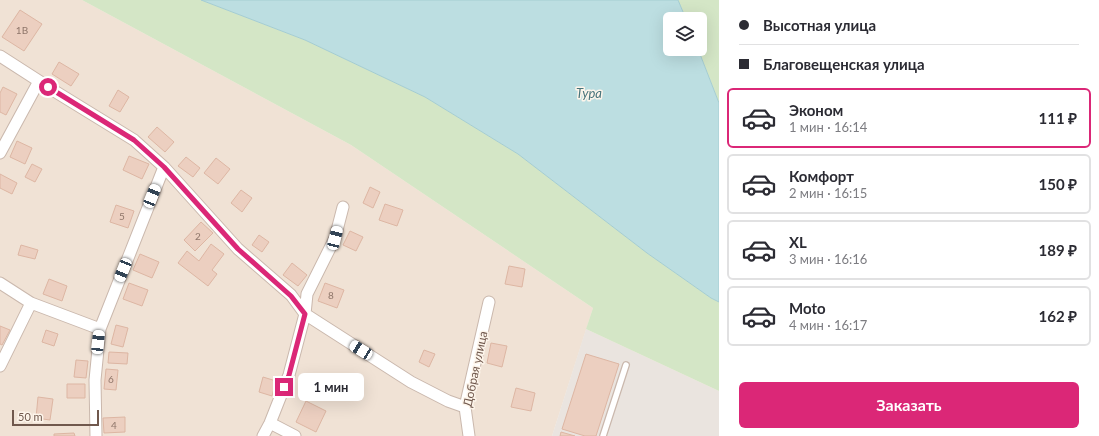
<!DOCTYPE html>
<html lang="ru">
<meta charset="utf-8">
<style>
body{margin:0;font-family:Lato,sans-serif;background:#f7f7f7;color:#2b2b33;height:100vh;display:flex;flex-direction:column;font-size:15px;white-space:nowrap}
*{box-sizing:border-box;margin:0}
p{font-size:13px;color:#7c7c81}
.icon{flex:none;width:22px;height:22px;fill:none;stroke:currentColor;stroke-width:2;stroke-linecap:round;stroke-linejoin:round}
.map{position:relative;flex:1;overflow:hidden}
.panel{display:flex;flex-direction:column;background:#fff;width:380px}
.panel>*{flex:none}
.top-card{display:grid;align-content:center;height:88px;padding:0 20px;background:#fff}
.fabs{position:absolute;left:663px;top:12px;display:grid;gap:8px}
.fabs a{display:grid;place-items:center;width:44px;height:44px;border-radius:6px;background:#fff;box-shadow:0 4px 16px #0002;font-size:20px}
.scale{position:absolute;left:12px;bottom:10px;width:87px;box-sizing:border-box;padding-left:4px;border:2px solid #70584d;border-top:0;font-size:11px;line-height:14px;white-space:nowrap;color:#70584d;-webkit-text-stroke:3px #fdf5eb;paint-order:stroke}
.end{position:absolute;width:18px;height:18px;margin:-9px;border:5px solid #db2777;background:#fff;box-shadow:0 0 0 2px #fff}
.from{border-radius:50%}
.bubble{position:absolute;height:28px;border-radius:6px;background:#fff;box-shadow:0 4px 16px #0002;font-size:13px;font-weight:700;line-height:28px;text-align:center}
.car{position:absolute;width:12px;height:24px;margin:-12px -6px;border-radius:5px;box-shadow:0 0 3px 1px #0007;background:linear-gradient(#fff 24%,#345 0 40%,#fff 0 76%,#345 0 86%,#fff 0)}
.top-card b{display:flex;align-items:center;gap:14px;height:38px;font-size:15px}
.top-card b+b{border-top:1px solid #e1e1e2}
.top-card i{width:10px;height:10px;background:#2b2b33}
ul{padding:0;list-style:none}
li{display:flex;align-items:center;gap:12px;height:60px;margin:0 8px 6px;padding:0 12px;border:2px solid #e1e1e2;border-radius:6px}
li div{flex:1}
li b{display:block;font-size:15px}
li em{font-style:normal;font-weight:700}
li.active{border-color:#db2777}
li>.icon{width:36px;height:36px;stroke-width:1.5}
.primary-button{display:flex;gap:8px;margin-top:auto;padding:8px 20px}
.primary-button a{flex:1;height:46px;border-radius:6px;background:#db2777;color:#fff;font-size:16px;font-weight:700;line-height:46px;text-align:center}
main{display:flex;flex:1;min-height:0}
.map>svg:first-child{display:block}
.residential{fill:#f0e2d5}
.industrial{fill:#eae4df}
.green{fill:#d4e6c6}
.water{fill:#bcdee1;stroke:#a4cdd2}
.building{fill:#eccfc0;stroke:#ddb6a3}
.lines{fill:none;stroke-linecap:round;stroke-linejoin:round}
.lane-casing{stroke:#cab8ad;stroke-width:8}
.street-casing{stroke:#cab8ad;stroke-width:13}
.lane{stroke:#fff;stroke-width:5.5}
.street{stroke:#fff;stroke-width:11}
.route{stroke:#db2777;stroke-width:5}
.labels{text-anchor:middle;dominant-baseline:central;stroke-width:3;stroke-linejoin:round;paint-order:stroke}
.number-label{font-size:10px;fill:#8f766a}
.street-label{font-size:12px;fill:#70584d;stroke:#fdf5eb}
.water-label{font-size:13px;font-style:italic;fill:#47747b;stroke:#fdf5eb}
</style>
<main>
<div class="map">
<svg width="719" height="436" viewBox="0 0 719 436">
<rect width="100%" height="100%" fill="#faf1e6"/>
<path class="residential" d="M0 0H82L351 145 593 308 552 436H0Z"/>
<path class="industrial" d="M586 329 719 391V436H552Z"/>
<path class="green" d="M82 0H201L305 40 425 97 518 154 647 253 711 298 719 302V391L586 329 593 308 351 145Z
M678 0H719V103L698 49H700V19H686Z"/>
<path class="water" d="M201 0H678L686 19H670V49H698L719 103V302L711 298 647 253 518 154 425 97 305 40Z"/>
<path class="building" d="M20 10 42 24 24 51 2 37Z
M59 62 79 74 71 86 52 74Z
M3 87 17 94 6 115 0 112V93Z
M118 90 129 97 120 112 109 106Z
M157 127 174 142 165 152 148 137Z
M17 141 32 148 25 164 10 157Z
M129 156 149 164 142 179 123 170Z
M186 157 200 168 193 177 178 166Z
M216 158 230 169 218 184 204 173Z
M32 164 42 169 35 182 25 177Z
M0 174 17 183 12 194 0 188Z
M370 187 380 192 373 208 363 203Z
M241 190 252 198 242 212 231 203Z
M385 204 403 210 397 226 379 220Z
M116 205 134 211 128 228 110 222Z
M201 222 213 233 195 251 184 240Z
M350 231 363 237 356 251 343 245Z
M259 235 269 242 262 252 252 245Z
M211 244 224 254 212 270 217 274 208 286 178 263 187 251 199 261Z
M21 245 38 250 35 259 18 255Z
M140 254 159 262 152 278 133 270Z
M292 263 307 275 298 286 283 275Z
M509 266 525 269 522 287 505 284Z
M49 279 67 286 62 301 43 294Z
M129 283 148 290 142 306 123 299Z
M325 283 344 290 337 308 318 301Z
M116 325 128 328 123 347 111 344Z
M0 326 10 330 2 345 0 344Z
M46 330 58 334 54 346 42 342Z
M491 343 507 346 502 367 487 363Z
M424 350 435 354 429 367 419 362Z
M109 352 128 353 127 364 108 363Z
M586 354 619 364 596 436H585L562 429Z
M76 360 88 361 86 378 74 377Z
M106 369 118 370 116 390 104 389Z
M263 377 276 381 272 396 259 392Z
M67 384H85V398H67Z
M516 388 535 393 531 411 511 407Z
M38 397 53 399 50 420 36 418Z
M306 401 326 411 316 432 296 422Z
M125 417V432L104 433 103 418Z
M561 432 575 436H560Z
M74 433 75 436H54V434Z"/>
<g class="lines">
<defs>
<path id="lane" d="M603 436 626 365"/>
<path id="street" d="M0 56 56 92 134 140 164 167 238 249 291 295 305 314 411 382 448 401 465 407
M0 153 39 81
M0 283 31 303 100 329
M0 366 31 303
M270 423 295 436
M96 436 95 380 100 329 164 167
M263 436 270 423 289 375 305 314 307 294 335 238 343 207
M469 436 465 407 489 302"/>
</defs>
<use href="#lane" class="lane-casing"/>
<use href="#street" class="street-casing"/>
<use href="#lane" class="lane"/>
<use href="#street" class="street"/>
</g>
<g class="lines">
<path class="route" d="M48 87 134 140 164 167 238 249 291 296 305 314 289 375 284 387"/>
</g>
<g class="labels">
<g class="number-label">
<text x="22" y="30">1В</text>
<text x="122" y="216">5</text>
<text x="198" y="236">2</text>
<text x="331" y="295">8</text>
<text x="111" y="379">6</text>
<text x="114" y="425">4</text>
</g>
<g class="street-label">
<text transform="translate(475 369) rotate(-78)">Добрая улица</text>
</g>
<g class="water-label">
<text x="589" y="93">Тура</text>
</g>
</g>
</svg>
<div class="fabs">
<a><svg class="icon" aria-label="layers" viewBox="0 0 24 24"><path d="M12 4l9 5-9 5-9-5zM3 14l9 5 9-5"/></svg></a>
</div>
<div class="scale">50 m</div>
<i class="end from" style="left:48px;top:87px"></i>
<i class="end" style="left:284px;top:387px"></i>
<div class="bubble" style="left:298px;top:373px;width:66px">1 мин</div>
<i class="car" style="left:152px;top:196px;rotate:22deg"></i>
<i class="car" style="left:335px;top:238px;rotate:14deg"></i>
<i class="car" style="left:123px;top:270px;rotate:202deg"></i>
<i class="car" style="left:98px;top:342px;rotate:6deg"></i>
<i class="car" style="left:361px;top:350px;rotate:302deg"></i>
</div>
<section class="panel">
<div class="top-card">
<b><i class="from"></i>Высотная улица</b>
<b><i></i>Благовещенская улица</b>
</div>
<ul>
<li class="active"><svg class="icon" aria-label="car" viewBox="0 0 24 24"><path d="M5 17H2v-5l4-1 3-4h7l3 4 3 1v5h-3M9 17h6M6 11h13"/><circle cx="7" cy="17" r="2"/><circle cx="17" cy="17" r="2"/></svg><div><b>Эконом</b><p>1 мин · 16:14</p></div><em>111 ₽</em></li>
<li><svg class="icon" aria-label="car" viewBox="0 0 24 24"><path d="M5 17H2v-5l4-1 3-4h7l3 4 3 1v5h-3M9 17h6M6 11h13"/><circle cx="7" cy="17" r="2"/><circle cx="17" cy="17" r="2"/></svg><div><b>Комфорт</b><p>2 мин · 16:15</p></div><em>150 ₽</em></li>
<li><svg class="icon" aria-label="car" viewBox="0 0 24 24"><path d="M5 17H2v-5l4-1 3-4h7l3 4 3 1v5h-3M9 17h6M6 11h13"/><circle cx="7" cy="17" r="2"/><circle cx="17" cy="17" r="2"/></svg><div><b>XL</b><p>3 мин · 16:16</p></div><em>189 ₽</em></li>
<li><svg class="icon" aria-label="car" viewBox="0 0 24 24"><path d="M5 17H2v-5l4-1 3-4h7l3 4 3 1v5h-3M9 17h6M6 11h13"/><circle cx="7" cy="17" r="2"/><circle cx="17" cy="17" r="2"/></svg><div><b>Moto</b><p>4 мин · 16:17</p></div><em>162 ₽</em></li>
</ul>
<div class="primary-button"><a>Заказать</a></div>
</section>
</main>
